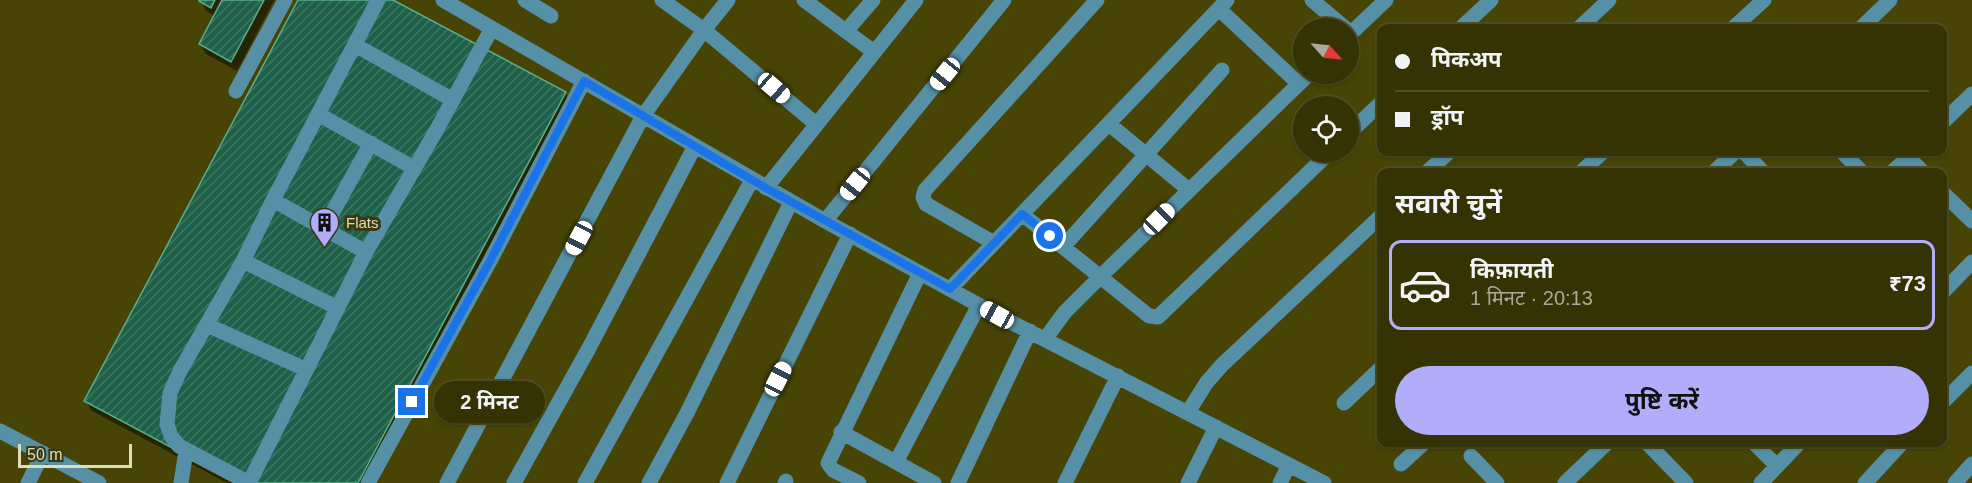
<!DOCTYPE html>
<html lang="hi">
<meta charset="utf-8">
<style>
body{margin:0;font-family:Helvetica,"Noto Sans Devanagari",sans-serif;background:#3d3b0e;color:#f1f3f6;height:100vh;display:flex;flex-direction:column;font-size:22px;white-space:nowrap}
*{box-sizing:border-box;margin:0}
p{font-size:20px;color:#aaaa9a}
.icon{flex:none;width:33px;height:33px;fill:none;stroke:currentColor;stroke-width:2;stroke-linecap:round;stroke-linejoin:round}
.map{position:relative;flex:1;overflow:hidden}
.sheet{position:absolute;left:1377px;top:168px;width:570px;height:279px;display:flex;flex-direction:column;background:#353304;border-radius:12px;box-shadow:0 2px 4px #0004,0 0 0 2px #4f4e26}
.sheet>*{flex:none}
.guide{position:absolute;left:1377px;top:24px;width:570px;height:132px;border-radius:12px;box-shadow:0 2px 4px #0004,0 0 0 2px #4f4e26;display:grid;align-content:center;height:132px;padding:0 18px;background:#353304}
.needle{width:39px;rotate:117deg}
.tools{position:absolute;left:1293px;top:18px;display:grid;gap:12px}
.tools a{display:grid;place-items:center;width:66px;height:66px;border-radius:50%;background:#353304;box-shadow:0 2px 4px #0004,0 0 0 2px #4f4e26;font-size:30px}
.scale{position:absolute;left:18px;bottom:15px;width:114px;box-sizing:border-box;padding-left:6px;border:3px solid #ddddb8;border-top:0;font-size:16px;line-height:21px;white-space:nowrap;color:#ddddb8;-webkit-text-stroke:4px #3b3912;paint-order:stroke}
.end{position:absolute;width:27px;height:27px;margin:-14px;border:8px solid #1a73e8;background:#fff;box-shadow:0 0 0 3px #fff}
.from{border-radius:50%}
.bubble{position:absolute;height:42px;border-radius:21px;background:#353304;box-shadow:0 2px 4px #0004,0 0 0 2px #4f4e26;font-size:20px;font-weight:700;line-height:42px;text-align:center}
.car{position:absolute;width:18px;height:36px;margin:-18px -9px;border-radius:8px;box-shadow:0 0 4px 2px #0007;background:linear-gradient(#fff 24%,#345 0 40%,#fff 0 76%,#345 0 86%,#fff 0)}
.guide b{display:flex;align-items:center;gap:21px;height:57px;font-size:22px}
.guide b+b{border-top:2px solid #4f4e26}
.guide i{width:15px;height:15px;background:#f1f3f6}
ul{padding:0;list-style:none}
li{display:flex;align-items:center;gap:18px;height:90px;margin:0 12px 9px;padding:0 6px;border:3px solid transparent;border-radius:12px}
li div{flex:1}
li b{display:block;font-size:22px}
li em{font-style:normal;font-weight:700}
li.on{border-color:#b1adfa}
li>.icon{width:54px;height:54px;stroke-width:1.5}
h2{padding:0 18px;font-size:27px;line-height:72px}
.action{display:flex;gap:12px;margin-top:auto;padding:12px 18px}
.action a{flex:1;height:69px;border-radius:36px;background:#b1adfa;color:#111;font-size:24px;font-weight:700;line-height:69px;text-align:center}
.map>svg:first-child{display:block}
.shadow{fill:#0007}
.building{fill:url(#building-hatch);stroke:#5aae8d;stroke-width:1.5}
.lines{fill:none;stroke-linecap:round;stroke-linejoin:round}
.minor{stroke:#5690a7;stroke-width:15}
.route{stroke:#1a73e8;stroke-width:8}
.labels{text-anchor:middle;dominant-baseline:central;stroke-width:6;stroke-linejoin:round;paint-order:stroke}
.poi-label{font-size:15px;fill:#ddddb8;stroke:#3b3912;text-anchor:start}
</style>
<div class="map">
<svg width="1972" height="483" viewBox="0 0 1972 483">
<defs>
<pattern id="building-hatch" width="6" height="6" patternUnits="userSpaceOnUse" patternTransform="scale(1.5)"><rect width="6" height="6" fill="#1e6049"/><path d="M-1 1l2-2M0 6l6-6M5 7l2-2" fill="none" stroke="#3e7661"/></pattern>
</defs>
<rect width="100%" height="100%" fill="#474406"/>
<path class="shadow" d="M201 0H274L237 71 206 54 200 44 215 16 206 11Z
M299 0H390L565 93 571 103 369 483H227L92 411 86 401Z"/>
<path class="building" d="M199 0H215L211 8 199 1Z
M222 0H264L231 62 199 44Z
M298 0H393L566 92 358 483H238L84 401Z"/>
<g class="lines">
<path class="minor" d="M443 0 825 221 997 315 1324 483
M525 0 551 16
M662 0 704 30 816 124
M804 0 874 52
M1312 0 1345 28
M1219 9 1299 84
M1461 28 1491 0
M1579 28 1609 0
M1733 28 1764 0
M1861 28 1890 0
M846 31 873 0
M1348 36 1386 0
M355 45 453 100
M236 91 285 0
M318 114 414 168
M1942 123 1972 94
M1109 124 1189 190
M1348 134 1382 102
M1744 152 1763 172
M1842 152 1862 172
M1908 157 1923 172
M1427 172 1449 152
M1581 172 1603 152
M1714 172 1735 152
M1892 172 1914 152
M766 188 916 0
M1942 192 1972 221
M273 200 366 252
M1022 214 1149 316 1158 317 1330 152
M825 221 1004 0
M324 228 371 143
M994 243 926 204 923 197 925 190 1097 0
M1063 247 1222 70
M243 261 338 308
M950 289 1227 0
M1942 293 1972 262
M207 325 305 369
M1045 339 1065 312 1100 277 1309 74
M1344 403 1382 367
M1942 403 1972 373
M1188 412 1207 382 1222 365 1382 215
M0 431 99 483
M841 432 934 483
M1646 442 1686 483
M1753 442 1777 466
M1471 456 1497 483
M896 462 979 305
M1401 464 1425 442
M28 483 43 453
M181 483 186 451
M249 483 179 446 171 436 167 424 170 393 180 371 243 261 273 200 378 0
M249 483 366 252 436 131 492 28
M368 483 490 261 584 81
M447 483 643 116 704 30 728 0
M514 483 589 348 695 146
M585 483 752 180
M649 483 687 413 791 202
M727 483 850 234
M785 483 786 481
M859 483 833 470 828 463 920 273
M958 483 1030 331
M1065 483 1118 376
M1188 483 1216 427
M1280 483 1289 465
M1565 483 1608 442
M1761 483 1800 442
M1865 483 1903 442
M1955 483 1972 464"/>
</g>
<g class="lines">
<path class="route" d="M412 402 490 261 584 81 766 188 950 289 1022 214 1050 236"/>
</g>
<defs>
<symbol id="building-pin" viewBox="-11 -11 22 30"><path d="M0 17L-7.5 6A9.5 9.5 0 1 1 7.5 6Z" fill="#b1adfa" stroke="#3b3912"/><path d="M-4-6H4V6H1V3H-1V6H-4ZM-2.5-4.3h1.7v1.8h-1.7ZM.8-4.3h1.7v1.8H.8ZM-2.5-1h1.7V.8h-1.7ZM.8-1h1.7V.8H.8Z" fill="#111"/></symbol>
</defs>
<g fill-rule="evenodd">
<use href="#building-pin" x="308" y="206" width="33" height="45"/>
</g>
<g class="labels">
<g class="poi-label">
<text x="346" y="222">Flats</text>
</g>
</g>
</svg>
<div class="tools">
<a><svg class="needle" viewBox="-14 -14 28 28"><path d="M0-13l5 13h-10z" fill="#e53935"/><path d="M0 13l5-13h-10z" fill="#aaaa9a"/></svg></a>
<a><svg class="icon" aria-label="locate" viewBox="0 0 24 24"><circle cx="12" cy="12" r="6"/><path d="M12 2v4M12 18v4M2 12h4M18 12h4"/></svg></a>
</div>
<div class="scale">50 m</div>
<i class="end from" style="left:1050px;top:236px"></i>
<i class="end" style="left:412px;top:402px"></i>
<div class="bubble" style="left:434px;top:381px;width:111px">2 मिनट</div>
<i class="car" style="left:945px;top:74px;rotate:219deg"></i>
<i class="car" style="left:774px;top:88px;rotate:131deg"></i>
<i class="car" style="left:855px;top:184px;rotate:219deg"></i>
<i class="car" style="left:1159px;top:219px;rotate:45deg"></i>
<i class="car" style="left:579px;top:238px;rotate:208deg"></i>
<i class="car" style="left:997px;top:315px;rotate:299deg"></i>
<i class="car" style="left:778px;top:379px;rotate:27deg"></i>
<div class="guide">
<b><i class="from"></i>पिकअप</b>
<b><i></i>ड्रॉप</b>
</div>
<section class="sheet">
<h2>सवारी चुनें</h2>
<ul>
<li class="on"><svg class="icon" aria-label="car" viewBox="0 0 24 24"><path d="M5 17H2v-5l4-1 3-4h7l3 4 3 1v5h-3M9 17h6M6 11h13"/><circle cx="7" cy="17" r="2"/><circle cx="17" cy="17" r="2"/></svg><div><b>किफ़ायती</b><p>1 मिनट · 20:13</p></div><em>₹73</em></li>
</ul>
<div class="action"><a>पुष्टि करें</a></div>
</section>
</div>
